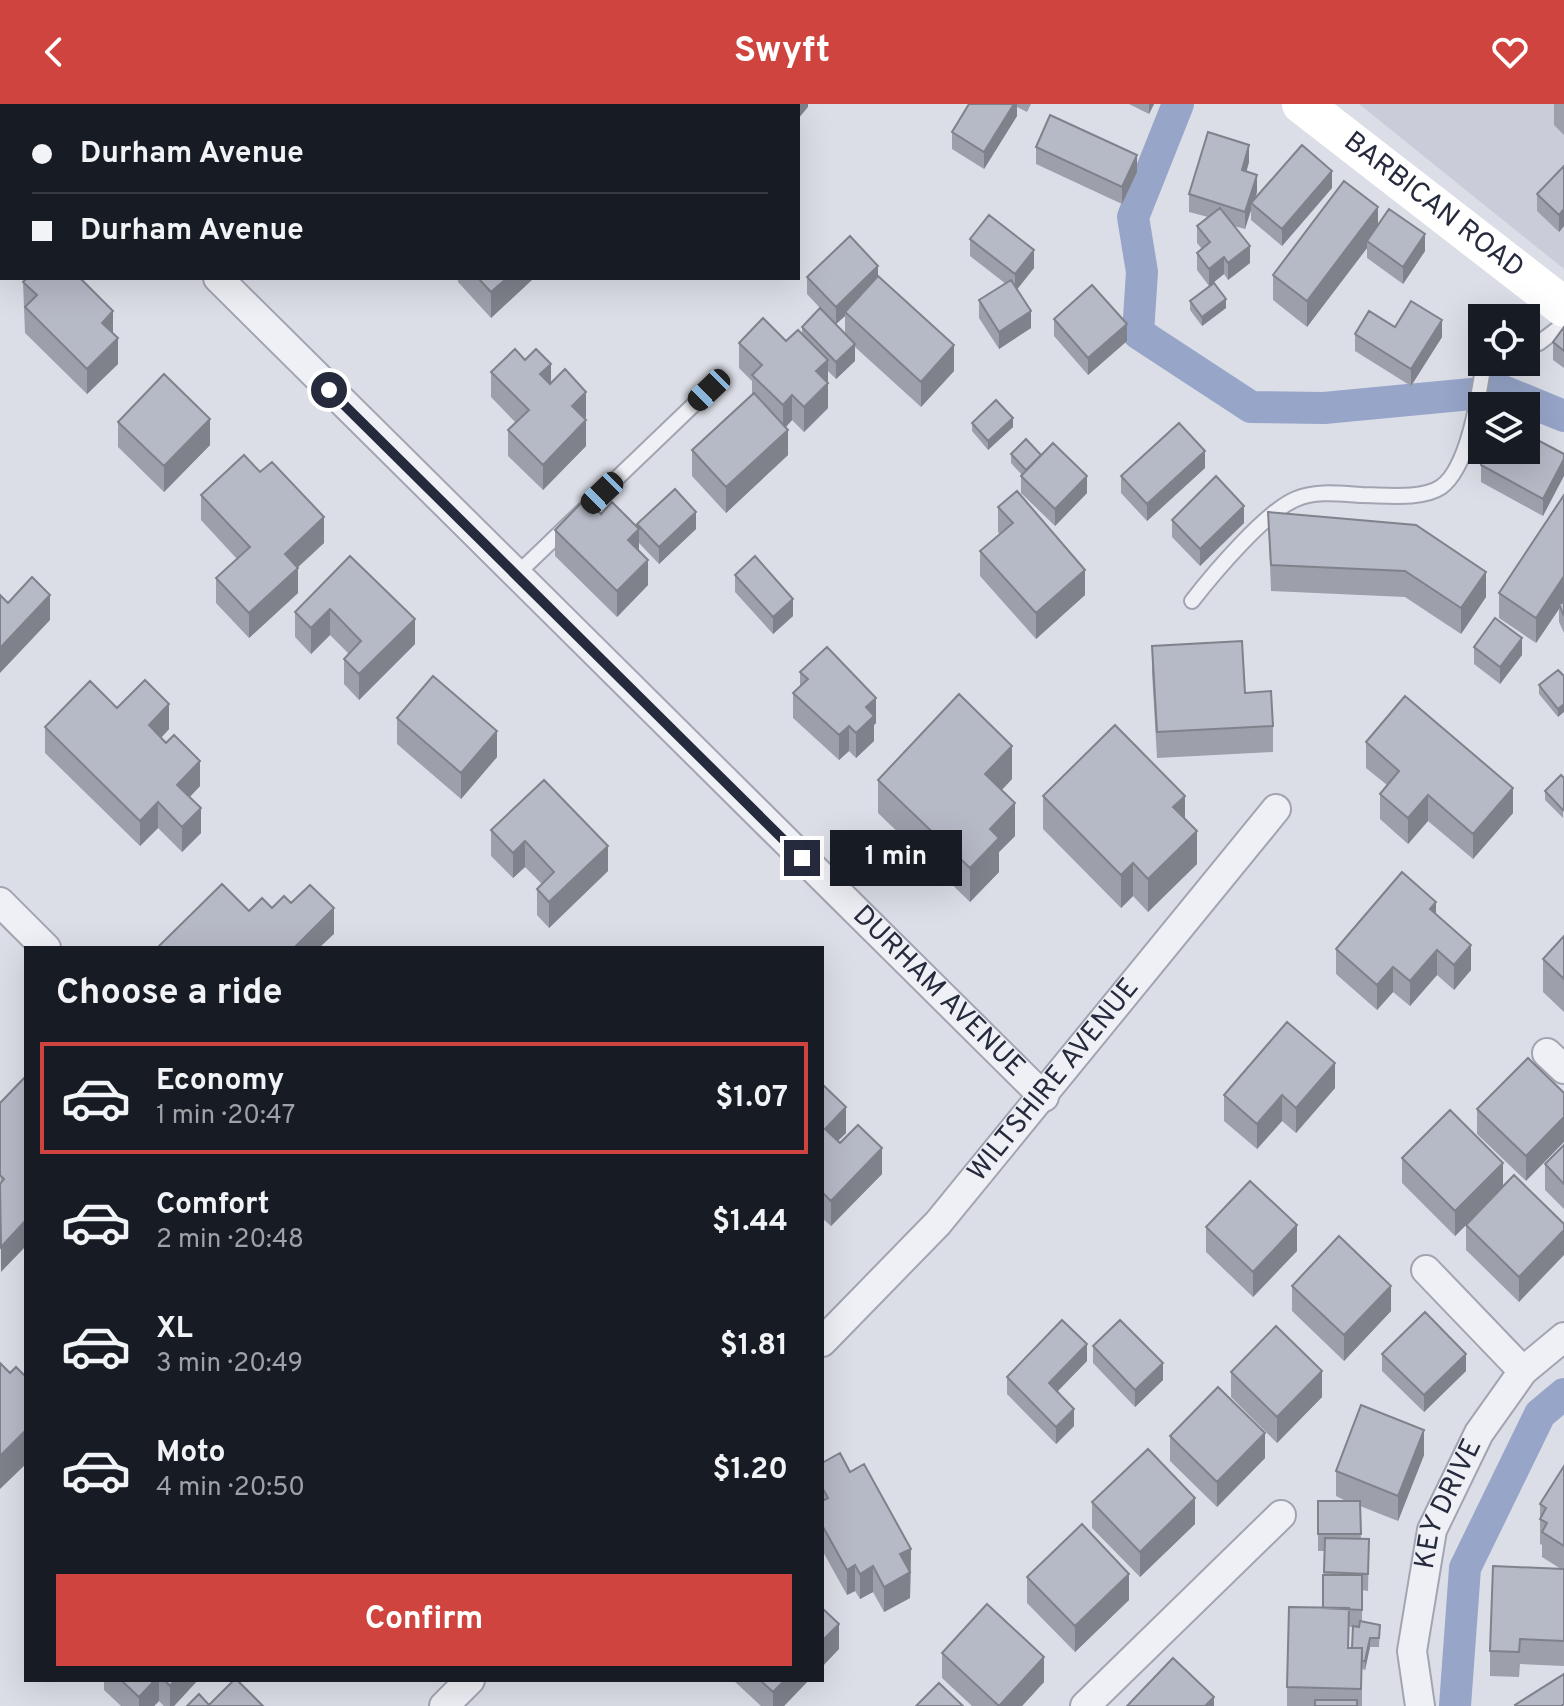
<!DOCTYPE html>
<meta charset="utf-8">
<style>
body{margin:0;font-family:Overpass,sans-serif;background:#242831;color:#f1f3f6;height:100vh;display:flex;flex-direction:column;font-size:30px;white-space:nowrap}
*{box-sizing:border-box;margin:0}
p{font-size:26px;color:#9ea1a6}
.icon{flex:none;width:44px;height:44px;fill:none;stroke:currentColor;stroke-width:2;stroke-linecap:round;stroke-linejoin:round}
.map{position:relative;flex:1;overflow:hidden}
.panel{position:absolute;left:24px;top:842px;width:800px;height:736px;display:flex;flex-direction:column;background:#171b24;border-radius:0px;box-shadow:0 8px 32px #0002}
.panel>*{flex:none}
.banner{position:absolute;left:0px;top:0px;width:800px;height:176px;box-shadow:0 8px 32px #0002;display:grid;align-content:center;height:176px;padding:0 32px;background:#171b24}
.fabs{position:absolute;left:1468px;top:200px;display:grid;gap:16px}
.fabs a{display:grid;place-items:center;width:72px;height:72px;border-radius:0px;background:#171b24;box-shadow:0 8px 32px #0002;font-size:40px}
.end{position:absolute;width:36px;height:36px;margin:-18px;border:10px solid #262a3d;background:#fff;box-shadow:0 0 0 4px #fff}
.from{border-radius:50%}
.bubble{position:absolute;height:56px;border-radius:0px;background:#171b24;box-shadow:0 8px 32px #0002;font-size:26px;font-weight:700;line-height:56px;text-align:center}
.car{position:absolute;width:24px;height:48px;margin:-24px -12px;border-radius:10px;box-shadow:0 0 6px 2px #0007;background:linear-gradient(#222 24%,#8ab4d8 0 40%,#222 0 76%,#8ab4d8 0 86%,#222 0)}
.banner b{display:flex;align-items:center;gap:28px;height:76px;font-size:30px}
.banner b+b{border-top:2px solid #363941}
.banner i{width:20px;height:20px;background:#f1f3f6}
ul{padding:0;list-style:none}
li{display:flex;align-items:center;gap:24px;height:112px;margin:0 16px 12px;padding:0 16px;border:4px solid transparent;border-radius:0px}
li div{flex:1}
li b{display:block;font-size:30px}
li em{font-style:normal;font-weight:700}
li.current{border-color:#cf443e}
li>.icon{width:72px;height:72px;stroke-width:1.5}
h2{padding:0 32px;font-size:36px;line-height:96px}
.cta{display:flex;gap:16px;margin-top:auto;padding:16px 32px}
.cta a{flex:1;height:92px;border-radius:0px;background:#cf443e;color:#fff;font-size:32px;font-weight:700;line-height:92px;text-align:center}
header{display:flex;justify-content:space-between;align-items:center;height:104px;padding:0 32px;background:#cf443e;color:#fff;font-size:36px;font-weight:700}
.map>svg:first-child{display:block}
.built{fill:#cacdd9}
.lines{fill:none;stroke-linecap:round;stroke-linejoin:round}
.canal{stroke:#96a5c8;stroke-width:32}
.service-casing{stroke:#a2a4b1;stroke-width:18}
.minor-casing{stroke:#a2a4b1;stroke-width:32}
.service{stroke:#eff0f5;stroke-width:14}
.minor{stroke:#eff0f5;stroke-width:28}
.secondary{stroke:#fff;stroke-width:40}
.wall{fill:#9d9faa;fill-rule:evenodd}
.shaded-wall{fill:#7f828b}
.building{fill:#b6b9c6;stroke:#7f828b;stroke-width:2}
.route{stroke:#262a3d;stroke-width:10}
.labels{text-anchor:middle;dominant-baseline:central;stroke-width:7;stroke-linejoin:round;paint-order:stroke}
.street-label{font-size:28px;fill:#262a3d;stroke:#ebedf4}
</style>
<header><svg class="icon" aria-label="back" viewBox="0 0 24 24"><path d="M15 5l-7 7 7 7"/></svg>Swyft<svg class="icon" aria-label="heart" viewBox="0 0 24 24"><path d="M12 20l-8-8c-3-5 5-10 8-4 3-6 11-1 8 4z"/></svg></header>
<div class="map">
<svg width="1564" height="1602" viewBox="0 0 1564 1602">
<rect width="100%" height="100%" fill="#dcdee7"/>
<path class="built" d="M1359 0H1564V165L1488 104Z"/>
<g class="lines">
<path class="canal" d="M1178 0 1133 113 1142 168 1138 229 1251 303 1324 304 1503 287 1564 312
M1455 1602 1465 1464 1540 1310 1564 1290"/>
<defs>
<path id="service" d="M1526 239H1539L1564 220
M516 471 709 286
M1192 497C1213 470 1266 407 1296 395 1317 386 1341 390 1362 391 1384 391 1422 396 1441 383 1469 363 1479 290 1484 258"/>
<g id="minor">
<path d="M44 0 46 2"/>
<path id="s1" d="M218 174 1044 993"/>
<path d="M0 798 46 844"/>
<path d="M1547 949 1564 965"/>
<path d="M1426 1166 1523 1267"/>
<path id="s2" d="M822 1238 938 1119 1276 705"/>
<path d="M444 1602 470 1576"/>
<path d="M1085 1602 1281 1411"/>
<path id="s3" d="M1420 1602 1412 1547 1432 1426 1479 1329 1523 1267 1564 1233"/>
</g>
</defs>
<use href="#service" class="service-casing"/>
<use href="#minor" class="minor-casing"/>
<use href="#service" class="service"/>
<use href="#minor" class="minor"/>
<path class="secondary" id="s4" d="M1302 0 1564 203"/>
</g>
<path class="wall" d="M264 0H343V2H266Z
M470 0H531L529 2H472Z
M562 0H709L711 2H562Z
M969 0H1031L1027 8 1017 3V12L984 65 952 45V28Z
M1129 0H1154L1149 10Z
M1554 0H1564V31L1554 21Z
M1036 43 1137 68 1122 100 1036 60Z
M1249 58 1246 68 1257 88 1255 95 1332 84 1282 142 1251 116V106L1245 125 1234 122 1250 159 1228 176 1224 170 1209 182 1197 166V149L1202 145 1197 139V122L1208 113 1189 108V90Z
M1564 62V122L1559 128 1537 107V90Z
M1378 121 1425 147 1403 180 1367 154V144L1307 223 1273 196V171Z
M970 135 1034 164 1017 185 1031 224 999 245 979 214V196L1006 180 970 152Z
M878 172 954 267 921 303 855 243V257L836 275 828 267V304L804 328 792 316 786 323 788 351 726 409 692 372V346L752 290V277L739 264V239L786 237 802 230V223L833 218 807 190V173ZM845 212V229L836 220Z
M458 174H534L491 214 458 178Z
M23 178 118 260 87 290 25 229Z
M1190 197 1226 204 1202 222 1190 206Z
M1054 215 1127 237 1088 271 1054 232Z
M1395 223 1442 233 1411 282 1355 247V230Z
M1564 223V264L1553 256V238Z
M525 256 586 313 585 315 586 342 543 386 508 352V326L516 319 491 293V268Z
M118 318 210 341 164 388 118 343Z
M972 319 1013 323 988 346 972 327Z
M1011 350 1041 351 1087 389 1055 422 1021 389V372L1022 371 1011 359Z
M1564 350 1543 412 1481 378V361Z
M1205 364 1147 417 1121 389V372Z
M201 391 324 439 297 464 298 489 249 534 216 499V474L237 455 201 416Z
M998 403 1085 491 1036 535 980 472V447L1000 430 998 428Z
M1268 408 1486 493 1461 530 1405 493 1271 487Z
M601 410 637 423V420L696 425 659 460 639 439V447L648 481 617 513 555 452V426Z
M1172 416 1244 419 1200 462 1172 433Z
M350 452 415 540 359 596 344 580V555L349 550 330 531 311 550 295 533V508Z
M735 471 793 512 773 530 735 488Z
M1499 489 1564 498V529L1559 518V505L1536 539 1499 514Z
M1152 542 1245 589 1273 622V648L1157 654 1152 568Z
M1474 543 1522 551 1500 580 1474 560Z
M1558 566V613L1539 590V581Z
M800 568 876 619 874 621V637L856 654 849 647 839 656 793 614V589L800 582Z
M117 604 169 625 161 634 200 682 190 693 201 729 182 748 158 724 140 742 45 649V623Z
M397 614 497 653 461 695 397 640Z
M1366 638 1513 709 1473 755 1428 717 1408 740 1380 715V690L1387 681 1366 664Z
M1564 674 1563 714 1545 696V687Z
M1012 675 1002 686 1015 732 999 748V768L970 798 878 709V676Z
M544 676 608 767 549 824 537 811V785L542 780 525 763 513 774 491 752V726Z
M1043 692 1185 715 1197 760 1148 808 1133 792 1121 804 1043 725Z
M1436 811 1471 866 1454 886 1437 871 1410 902 1393 888 1377 906 1336 870V845Z
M1564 832V908L1543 888V855Z
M26 972 1 1168 0 999Z
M822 980 846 1029 837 1037 882 1070 831 1122 822 1114Z
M1335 984 1296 1029 1282 1017 1257 1045 1224 1017V991Z
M1564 989 1526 1077 1477 1030V1005Z
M1564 1041V1105L1545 1086V1060Z
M1402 1054 1564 1120 1519 1198 1466 1146V1121L1455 1132 1402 1079Z
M1206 1123 1297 1147 1253 1193 1206 1148Z
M1292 1182 1391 1207 1344 1257 1292 1207Z
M1093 1242 1163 1276 1135 1303 1093 1259Z
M1382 1250 1466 1267 1424 1308 1382 1267Z
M1087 1257 1057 1288 1074 1322 1056 1340 1007 1290V1273Z
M1231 1268 1322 1293 1277 1339 1231 1293Z
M1170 1332 1265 1354 1217 1403 1170 1357Z
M1424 1351 1398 1417 1360 1402 1361 1435H1369L1368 1487 1362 1486V1518L1380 1521 1379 1543H1370L1365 1566 1362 1565V1602H1287V1583L1323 1504 1324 1447H1318V1397H1346L1336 1392V1367ZM1349 1523H1353L1352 1544H1349Z
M822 1359 850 1368 911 1445 910 1494 884 1508 873 1488 860 1495 855 1487 847 1491 822 1446Z
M1564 1362V1562L1520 1560 1519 1573 1490 1572V1547L1561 1465 1542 1453V1441L1540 1440V1400Z
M1092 1398 1195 1420 1140 1473 1092 1424Z
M1027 1473 1129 1496 1075 1548 1027 1499Z
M942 1549 1044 1578 1022 1602H972L942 1574Z
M104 1576H198L174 1602H164L159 1597 154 1602H121L104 1586Z
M733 1576H809L784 1602H761Z"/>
<path class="shaded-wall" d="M320 0H343V2H318Z
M505 0H531L529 2H505Z
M788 0H808V3L798 15V2H786Z
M1014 0H1017V12L984 65V48Z
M1149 0H1154L1149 10Z
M1249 41V58L1242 84V66Z
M1137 51V68L1122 100V83Z
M1332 67V84L1282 142V125Z
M1257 71V88L1253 100 1251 99V106L1245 125V108Z
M1378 103V129L1367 137V144L1307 223V197Z
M1564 105V122L1559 128V111Z
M2 130V155L0 157V132Z
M1425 130V147L1403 180V163Z
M1250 142V159L1228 176V159Z
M1034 146V164L1015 188V170Z
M1224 153V170L1209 182V165Z
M878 162V179L845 208V212L836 220V203Z
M507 174H534L491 214V188Z
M1226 195V204L1202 222V213Z
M113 207V233L102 219Z
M1031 207V224L999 245V228Z
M1442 216V233L1411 282V265Z
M1127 220V237L1088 271V254Z
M118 234V260L87 290V265Z
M855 240V257L836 275V258Z
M954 241V267L921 303V278Z
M828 256V304L804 328V303L816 267Z
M551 260V285L540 270Z
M586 288V313L572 327V302Z
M792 291V316L783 326V301Z
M1013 314V323L988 346V337Z
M210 315V341L164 388V362Z
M586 316V342L543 386V361Z
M788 326V351L726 409V383Z
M1205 347V364L1147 417V400Z
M1564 355V372L1543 412V395Z
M1087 372V389L1055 422V405Z
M1244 402V419L1200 462V445Z
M696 408V425L659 460V443Z
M324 413V439L285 475V450Z
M639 425V450L628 436Z
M648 456V481L617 513V487Z
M298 464V489L249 534V509Z
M1085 466V491L1036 535V509Z
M1486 468V493L1461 530V504Z
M1564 472V497L1560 503 1559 500V505L1536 539V514Z
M50 491V516L0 569V544Z
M793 495V512L773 530V513Z
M330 505V531L311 550V524Z
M415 515V540L359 596V570Z
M1522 534V551L1500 580V563Z
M876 594V619L874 621V637L856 654V629L866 603Z
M169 600V625L149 647V621Z
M1564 600V608L1558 613V605Z
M849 622V647L839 656V631Z
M497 627V653L461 695V669Z
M1012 642V675L985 703V670Z
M200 657V682L177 706V681Z
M1513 684V709L1473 755V730Z
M1428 691V717L1408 740V714Z
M1185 692V725L1173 703Z
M158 698V724L140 742V717Z
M1015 699V732L999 748V768L970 798V764L990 725Z
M201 704V729L182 748V723Z
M1197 727V760L1148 808V775Z
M525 737V763L513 774V749Z
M608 742V767L549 824V798Z
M1133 759V792L1121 804V771Z
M1436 798V823L1430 805Z
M334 804V830L319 844H294Z
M1471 841V866L1454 886V861Z
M1437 846V871L1410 902V877Z
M1393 863V888L1377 906V881Z
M1335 959V984L1296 1029V1004Z
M1282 991V1017L1257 1045V1020Z
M846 1003V1029L825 1050V1025Z
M1564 1013V1038L1526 1077V1052Z
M882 1044V1070L831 1122V1097Z
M1503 1059V1084L1455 1132V1107Z
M26 1116V1142L1 1168V1143Z
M1297 1121V1147L1253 1193V1168Z
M1564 1126V1151L1519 1198V1173Z
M1391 1182V1207L1344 1257V1231Z
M1087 1240V1257L1049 1296V1279Z
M1466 1250V1267L1424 1308V1291Z
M1163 1259V1276L1135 1303V1286Z
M1322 1267V1293L1277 1339V1313Z
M1074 1305V1322L1056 1340V1323Z
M26 1326V1360L0 1385V1352Z
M1424 1326V1351L1398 1417V1392Z
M1265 1329V1354L1217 1403V1378Z
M1195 1394V1420L1140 1473V1448Z
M911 1445 910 1494 884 1508V1483L900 1450Z
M855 1461V1487L847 1491V1466Z
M873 1462V1488L860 1495V1470Z
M1129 1470V1496L1075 1548V1522Z
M839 1520V1545L822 1563V1537Z
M1370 1534V1543L1365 1566V1557Z
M1044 1553V1578L1022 1602H999Z
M155 1576H159V1597L154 1602H139V1593Z
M175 1576H198L174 1602H170V1582Z
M785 1576H809L784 1602H773V1588Z
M1214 1593V1602H1205Z"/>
<path class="building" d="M290 0H320L318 2H292Z
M373 0H439L441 2H371Z
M579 0H709L711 2H581Z
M721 0H788L786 2H723Z
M969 0H1014L984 48 952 28Z
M1050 11 1137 51 1122 83 1036 43Z
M1208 28 1249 41 1242 66 1257 71 1245 108 1189 90Z
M1302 41 1332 67 1282 125 1251 99Z
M2 43V130L0 132V45Z
M1564 62V105L1559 111 1537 90Z
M1344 77 1378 103 1307 197 1273 171Z
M1220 104 1250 142 1228 159 1224 153 1209 165 1197 149 1210 138 1197 122Z
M1389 105 1425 130 1403 163 1367 137Z
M989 111 1034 146 1015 170 970 135Z
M850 132 878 162 836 203 807 173Z
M878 172 954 241 921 278 845 208Z
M27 174H80L113 207 102 219 118 234 87 265 25 203 37 191 23 178Z
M478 174H507L491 188Z
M1011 176 1031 207 999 228 979 196Z
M1214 179 1226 195 1202 213 1190 197Z
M1092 181 1127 220 1088 254 1054 215Z
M1411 197 1442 216 1411 265 1355 230 1369 207 1395 223Z
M820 204 855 240 836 258 802 223Z
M763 214 786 237 798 226 828 256 816 267 828 279 804 303 792 291 783 301 752 271 762 261 739 239Z
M1564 223V247L1553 238Z
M515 245 525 256 536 245 551 260 540 270 550 280 565 265 586 288 572 302 586 316 543 361 508 326 529 306 491 268Z
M164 270 210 315 164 362 118 318Z
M754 289 788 326 726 383 692 346Z
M996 296 1013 314 988 337 972 319Z
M1179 319 1205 347 1147 400 1121 372Z
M1526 330 1564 350V355L1543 395 1481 361 1489 346H1526Z
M1026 335 1041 351 1026 366 1011 350Z
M1053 339 1087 372 1055 405 1021 372Z
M244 351 260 368 272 358 324 413 285 450 298 464 249 509 216 474 250 443 201 391Z
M1216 372 1244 402 1200 445 1172 416Z
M675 385 696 408 659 443 637 420Z
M1017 387 1085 466 1036 509 980 447 1013 419 998 403Z
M1564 391V472L1536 514 1499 489Z
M585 395 601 410 612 398 639 425 628 436 648 456 617 487 555 426Z
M1268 408 1416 421 1486 468 1461 504 1405 467 1271 461Z
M350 452 415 515 359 570 344 555 361 537 330 505 311 524 295 508Z
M755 452 793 495 773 513 735 471Z
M32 473 50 491 0 544V491L8 499Z
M1564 498V512L1559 500Z
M1495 514 1522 534 1500 563 1474 543Z
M1242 537 1245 589 1271 587 1273 622 1157 628 1152 542Z
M827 543 876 594 866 603 874 612 856 629 849 622 839 631 793 589 808 575 800 568Z
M1558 566 1564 572V600L1558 605 1539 581Z
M433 572 497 627 461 669 397 614Z
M145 576 169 600 149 621 166 639 174 631 200 657 177 681 201 704 182 723 158 698 140 717 45 623 90 577 117 604Z
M959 590 1012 642 985 670 1015 699 990 725 999 734 970 764 878 676Z
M1405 592 1513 684 1473 730 1428 691 1408 714 1380 690 1399 667 1366 638Z
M1115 621 1185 692 1173 703 1197 727 1148 775 1133 759 1121 771 1043 692Z
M1561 671 1564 674V704L1563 706 1545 687Z
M544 676 608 742 549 798 537 785 554 768 525 737 513 749 491 726Z
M1402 768 1436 798 1430 805 1471 841 1454 861 1437 846 1410 877 1393 863 1377 881 1336 845Z
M222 780 249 807 262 794 272 804 284 792 291 799 310 781 334 804 294 844H157Z
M1564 832V875L1543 855Z
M1287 918 1335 959 1296 1004 1282 991 1257 1020 1224 991Z
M1528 954 1564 989V1013L1526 1052 1477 1005Z
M26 972V1116L1 1143 0 1080 4 1075 0 1071V999Z
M822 980 846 1003 825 1025 840 1039 858 1021 882 1044 831 1097 822 1088Z
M1450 1006 1503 1059 1455 1107 1402 1054Z
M1564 1041V1080L1545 1060Z
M1514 1071 1564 1120V1126L1519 1173 1466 1121Z
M1250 1077 1297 1121 1253 1168 1206 1123Z
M1339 1132 1391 1182 1344 1231 1292 1182Z
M1425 1208 1466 1250 1424 1291 1382 1250Z
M1062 1216 1087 1240 1049 1279 1074 1305 1056 1323 1007 1273Z
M1120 1216 1163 1259 1135 1286 1093 1242Z
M1276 1222 1322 1267 1277 1313 1231 1268Z
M0 1259 10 1269 16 1263 26 1273V1326L0 1352Z
M1218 1283 1265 1329 1217 1378 1170 1332Z
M1361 1301 1424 1326 1398 1392 1336 1367Z
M1148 1345 1195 1394 1140 1448 1092 1398Z
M840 1349 850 1368 864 1360 911 1445 900 1450 910 1468 884 1483 873 1462 860 1470 855 1461 847 1466 822 1421V1397L828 1394 822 1383V1359Z
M1564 1362V1442L1542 1428 1547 1419 1540 1415 1546 1404 1540 1400Z
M1318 1397H1360L1361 1430H1318Z
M1082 1420 1129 1470 1075 1522 1027 1473Z
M1325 1434 1369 1435 1368 1470 1324 1468Z
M1493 1462 1564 1465V1537L1520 1535 1519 1548 1490 1547Z
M1323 1471H1362V1506L1323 1504Z
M987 1500 1044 1553 999 1602 942 1549Z
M1289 1503 1349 1504 1348 1544H1362L1361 1585 1287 1583Z
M822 1504 839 1520 822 1537Z
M1360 1517 1380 1521 1379 1534H1370L1365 1557H1362V1544H1352L1353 1522 1359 1523Z
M1173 1554 1214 1593 1205 1602H1127Z
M1564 1570V1600L1561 1602H1516L1515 1601Z
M121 1576H155L139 1593Z
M164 1576H175L170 1582Z
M234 1576H237L263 1602H187L199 1590 209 1601Z
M760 1576H785L773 1588Z
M939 1579 963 1602H916Z
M1315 1596H1357V1602H1315Z"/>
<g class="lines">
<path class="route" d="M329 286 802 754"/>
</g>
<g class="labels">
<g class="street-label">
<text stroke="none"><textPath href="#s4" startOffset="166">BARBICAN ROAD</textPath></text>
<text stroke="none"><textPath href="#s1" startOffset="1014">DURHAM AVENUE</textPath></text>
<text stroke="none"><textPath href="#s2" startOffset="350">WILTSHIRE AVENUE</textPath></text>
<text stroke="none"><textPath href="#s3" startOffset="208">KEY DRIVE</textPath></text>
</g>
</g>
</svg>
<div class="fabs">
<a><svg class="icon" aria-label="locate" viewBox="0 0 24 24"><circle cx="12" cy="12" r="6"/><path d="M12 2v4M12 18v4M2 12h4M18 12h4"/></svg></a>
<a><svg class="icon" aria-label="layers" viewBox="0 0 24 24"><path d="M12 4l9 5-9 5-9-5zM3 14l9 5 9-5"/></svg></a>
</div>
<i class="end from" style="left:329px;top:286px"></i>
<i class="end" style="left:802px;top:754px"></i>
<div class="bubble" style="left:830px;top:726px;width:132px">1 min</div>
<i class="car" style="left:709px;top:286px;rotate:226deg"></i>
<i class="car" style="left:602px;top:389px;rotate:226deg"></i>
<div class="banner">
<b><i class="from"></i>Durham Avenue</b>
<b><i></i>Durham Avenue</b>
</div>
<section class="panel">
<h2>Choose a ride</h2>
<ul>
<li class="current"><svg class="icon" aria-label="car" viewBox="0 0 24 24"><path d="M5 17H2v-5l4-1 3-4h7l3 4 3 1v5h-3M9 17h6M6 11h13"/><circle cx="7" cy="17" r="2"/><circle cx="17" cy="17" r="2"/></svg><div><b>Economy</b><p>1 min · 20:47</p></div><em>$1.07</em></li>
<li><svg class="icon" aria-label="car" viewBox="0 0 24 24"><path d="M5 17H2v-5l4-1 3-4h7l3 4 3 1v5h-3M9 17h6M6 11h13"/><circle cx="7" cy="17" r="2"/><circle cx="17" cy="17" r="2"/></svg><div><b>Comfort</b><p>2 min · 20:48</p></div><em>$1.44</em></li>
<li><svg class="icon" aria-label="car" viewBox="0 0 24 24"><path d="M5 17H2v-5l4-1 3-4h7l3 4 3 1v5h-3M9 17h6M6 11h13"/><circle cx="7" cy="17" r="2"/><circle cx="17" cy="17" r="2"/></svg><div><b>XL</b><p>3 min · 20:49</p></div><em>$1.81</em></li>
<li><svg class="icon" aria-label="car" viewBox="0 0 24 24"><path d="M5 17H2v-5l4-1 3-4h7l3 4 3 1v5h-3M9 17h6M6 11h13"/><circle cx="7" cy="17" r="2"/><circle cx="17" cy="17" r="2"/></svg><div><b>Moto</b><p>4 min · 20:50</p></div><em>$1.20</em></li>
</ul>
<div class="cta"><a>Confirm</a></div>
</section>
</div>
